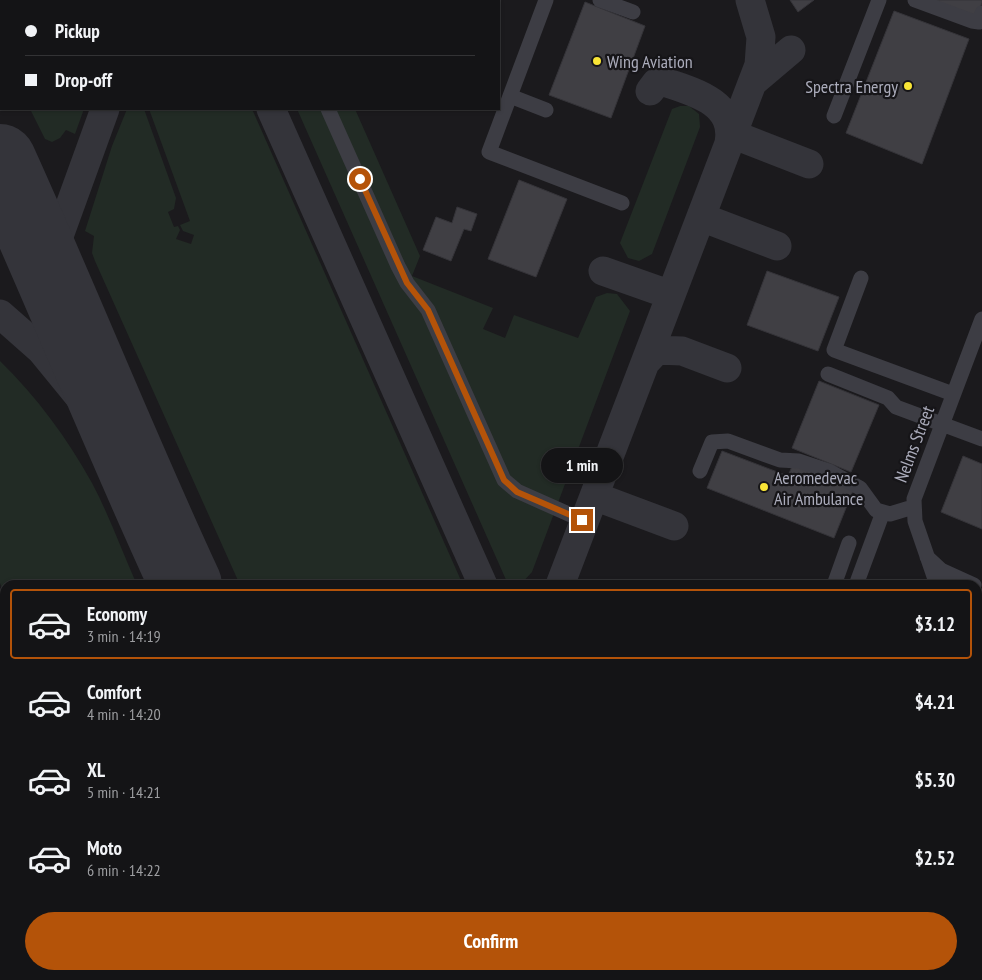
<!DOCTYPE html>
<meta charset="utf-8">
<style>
body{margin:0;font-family:"PT Sans Narrow",sans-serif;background:#1d1d1f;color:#f1f3f6;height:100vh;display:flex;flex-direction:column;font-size:19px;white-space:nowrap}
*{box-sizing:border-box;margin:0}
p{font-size:16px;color:#9d9ea1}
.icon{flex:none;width:28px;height:28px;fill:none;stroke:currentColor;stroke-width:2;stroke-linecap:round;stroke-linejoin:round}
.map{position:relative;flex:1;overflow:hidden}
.side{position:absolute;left:0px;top:580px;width:982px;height:400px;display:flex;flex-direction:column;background:#141416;border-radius:15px 15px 0 0;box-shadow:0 1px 4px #0004,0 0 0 1px #333335}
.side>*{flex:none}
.hud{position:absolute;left:0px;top:0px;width:500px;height:110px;box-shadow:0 1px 4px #0004,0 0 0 1px #333335;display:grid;align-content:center;height:110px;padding:0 25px;background:#141416}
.end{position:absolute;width:22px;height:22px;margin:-11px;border:6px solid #b45309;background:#fff;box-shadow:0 0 0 2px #fff}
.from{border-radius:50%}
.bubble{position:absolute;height:35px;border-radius:18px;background:#141416;box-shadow:0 1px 4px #0004,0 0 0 1px #333335;font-size:16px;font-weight:700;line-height:35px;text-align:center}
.hud b{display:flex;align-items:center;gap:18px;height:48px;font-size:19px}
.hud b+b{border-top:1px solid #333335}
.hud i{width:12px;height:12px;background:#f1f3f6}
ul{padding:9px 0 0;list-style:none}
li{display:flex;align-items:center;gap:15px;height:70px;margin:0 10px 8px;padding:0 15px;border:2px solid transparent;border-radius:5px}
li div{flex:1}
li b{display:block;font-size:19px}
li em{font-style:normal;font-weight:700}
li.selected{border-color:#b45309}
li>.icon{width:45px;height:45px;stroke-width:1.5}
.primary-button{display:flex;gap:10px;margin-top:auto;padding:10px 25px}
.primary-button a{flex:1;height:58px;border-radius:30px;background:#b45309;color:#fff;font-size:20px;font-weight:700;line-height:58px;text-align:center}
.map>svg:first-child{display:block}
.green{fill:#222b25}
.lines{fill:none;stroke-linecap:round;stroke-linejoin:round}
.taxiway{stroke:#34343a;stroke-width:29}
.runway{stroke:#34343a;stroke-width:72}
.building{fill:#403f44;stroke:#353439}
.minor{stroke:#3d3d44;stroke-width:15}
.route{stroke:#b45309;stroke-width:6}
.poi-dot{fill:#f9e536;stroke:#161518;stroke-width:2}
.labels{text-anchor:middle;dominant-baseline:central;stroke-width:4.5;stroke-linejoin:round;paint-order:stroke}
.poi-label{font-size:18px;fill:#acadbc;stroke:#161518;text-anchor:start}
.street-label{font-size:18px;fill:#acadbc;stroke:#161518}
</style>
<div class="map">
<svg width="982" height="980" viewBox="0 0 982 980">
<rect width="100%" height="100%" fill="#1b1a1d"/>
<path class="green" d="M0 0H126L1 1V47Z
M680 106H689L699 114 700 127 652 254 639 261 628 258 620 243 672 109Z
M30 109H84L75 134 66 130 60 138 52 142 45 139Z
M127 109H144L176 198 174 209 168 212 174 227 178 226 180 230 176 239 191 244 194 235 183 231 180 225 190 221 149 109H252L463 585H240L95 261 92 253 94 236 85 231 112 146Z
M297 109H355L420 256 412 276 493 308 483 329 505 338 514 315 578 338 596 297 607 293 617 294 630 311 532 572 520 585 507 582Z
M0 361C37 397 67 438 92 483 109 515 122 551 137 585H5V597L0 583Z
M5 706V843L0 840V721Z
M91 975H156L169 980H93Z
M462 975H550L539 980H461Z
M562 975H611L613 980H556Z
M684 975H741L743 980H686Z"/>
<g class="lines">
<path class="taxiway" d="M217 0 218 1
M152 1 154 0
M752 83 791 50
M650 91 656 83 664 82C695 92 736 103 729 143
M271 109 483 585
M732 134 809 164
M701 217 777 246
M603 271 671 295
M64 301C58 279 55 259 59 236L105 109
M0 314 41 350 86 405 151 510
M645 363 657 350 682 351 727 368
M594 496 674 526
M560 585 759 65 761 37 750 0
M0 872 5 874
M0 954 5 956
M56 975 65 980
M658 975 660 980
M277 976 313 975
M409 980 411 975"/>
<path class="runway" d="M0 160C64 301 121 445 186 585
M363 975 365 980"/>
</g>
<path class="building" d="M790 0H814L798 12Z
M929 0H982V3L976 18Z
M585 2 645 26 611 118 549 95Z
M894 11 969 39 922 164 846 133Z
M519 180 567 199 536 277 488 259Z
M457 207 477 214 471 231 464 229 451 261 423 250 436 217 452 223Z
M767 271 839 297 818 351 747 325Z
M819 381 879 405 851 472 792 448Z
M722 451 788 476 793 464 854 488 834 538 707 488Z
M963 456 982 464V529L941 512Z
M982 724V789L978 792V726Z
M982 852V918L978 920V854Z"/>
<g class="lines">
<path class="minor" d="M280 0V1
M546 0 489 152 622 203
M600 0 633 12
M915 0 972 21 979 22 982 13
M510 96 546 110
M328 109 398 266 407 283 428 310 504 480 517 491 582 520
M834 116 879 0
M861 278 834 350 953 394
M828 374 888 398 896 407 982 439
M700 471 712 442 728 441 780 460 799 461 829 471 860 488 876 510 890 514 913 507
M927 557 941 570 974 585
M834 585 849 543
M856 585 883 512
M937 585 915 521 914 499 982 319
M978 806 982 804
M978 834 982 832"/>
</g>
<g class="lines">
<path class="route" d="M360 179 407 283 428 310 504 480 517 492 582 520"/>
</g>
<g class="poi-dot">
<circle cx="597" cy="61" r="5"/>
<circle cx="908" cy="86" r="5"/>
<circle cx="764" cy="487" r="5"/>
</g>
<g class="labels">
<g class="poi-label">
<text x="607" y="61">Wing Aviation</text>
<text x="898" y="86" text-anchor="end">Spectra Energy</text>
<text x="774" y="477">Aeromedevac<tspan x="774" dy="21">Air Ambulance</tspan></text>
</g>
<g class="street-label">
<text transform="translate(914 444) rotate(-69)">Nelms Street</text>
</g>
</g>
</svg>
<i class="end from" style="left:360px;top:179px"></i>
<i class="end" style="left:582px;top:520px"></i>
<div class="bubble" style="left:541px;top:448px;width:82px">1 min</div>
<div class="hud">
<b><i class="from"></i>Pickup</b>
<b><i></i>Drop-off</b>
</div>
<section class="side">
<ul>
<li class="selected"><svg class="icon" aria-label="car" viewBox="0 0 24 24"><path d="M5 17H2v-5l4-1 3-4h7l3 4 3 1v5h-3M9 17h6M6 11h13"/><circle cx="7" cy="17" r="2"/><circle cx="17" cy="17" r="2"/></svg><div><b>Economy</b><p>3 min · 14:19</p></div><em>$3.12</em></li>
<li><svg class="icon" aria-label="car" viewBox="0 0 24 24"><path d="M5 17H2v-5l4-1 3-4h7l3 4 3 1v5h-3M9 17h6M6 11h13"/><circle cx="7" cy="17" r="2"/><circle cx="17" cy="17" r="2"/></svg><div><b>Comfort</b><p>4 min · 14:20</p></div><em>$4.21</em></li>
<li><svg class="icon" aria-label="car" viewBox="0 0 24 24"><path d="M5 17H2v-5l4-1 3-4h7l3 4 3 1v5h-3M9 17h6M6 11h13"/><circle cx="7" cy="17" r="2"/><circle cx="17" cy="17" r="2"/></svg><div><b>XL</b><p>5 min · 14:21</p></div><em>$5.30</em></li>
<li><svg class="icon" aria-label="car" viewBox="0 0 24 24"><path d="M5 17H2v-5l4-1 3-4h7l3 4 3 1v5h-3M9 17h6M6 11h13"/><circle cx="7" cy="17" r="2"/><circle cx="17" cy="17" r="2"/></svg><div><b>Moto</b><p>6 min · 14:22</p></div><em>$2.52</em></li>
</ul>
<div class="primary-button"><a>Confirm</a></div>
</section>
</div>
